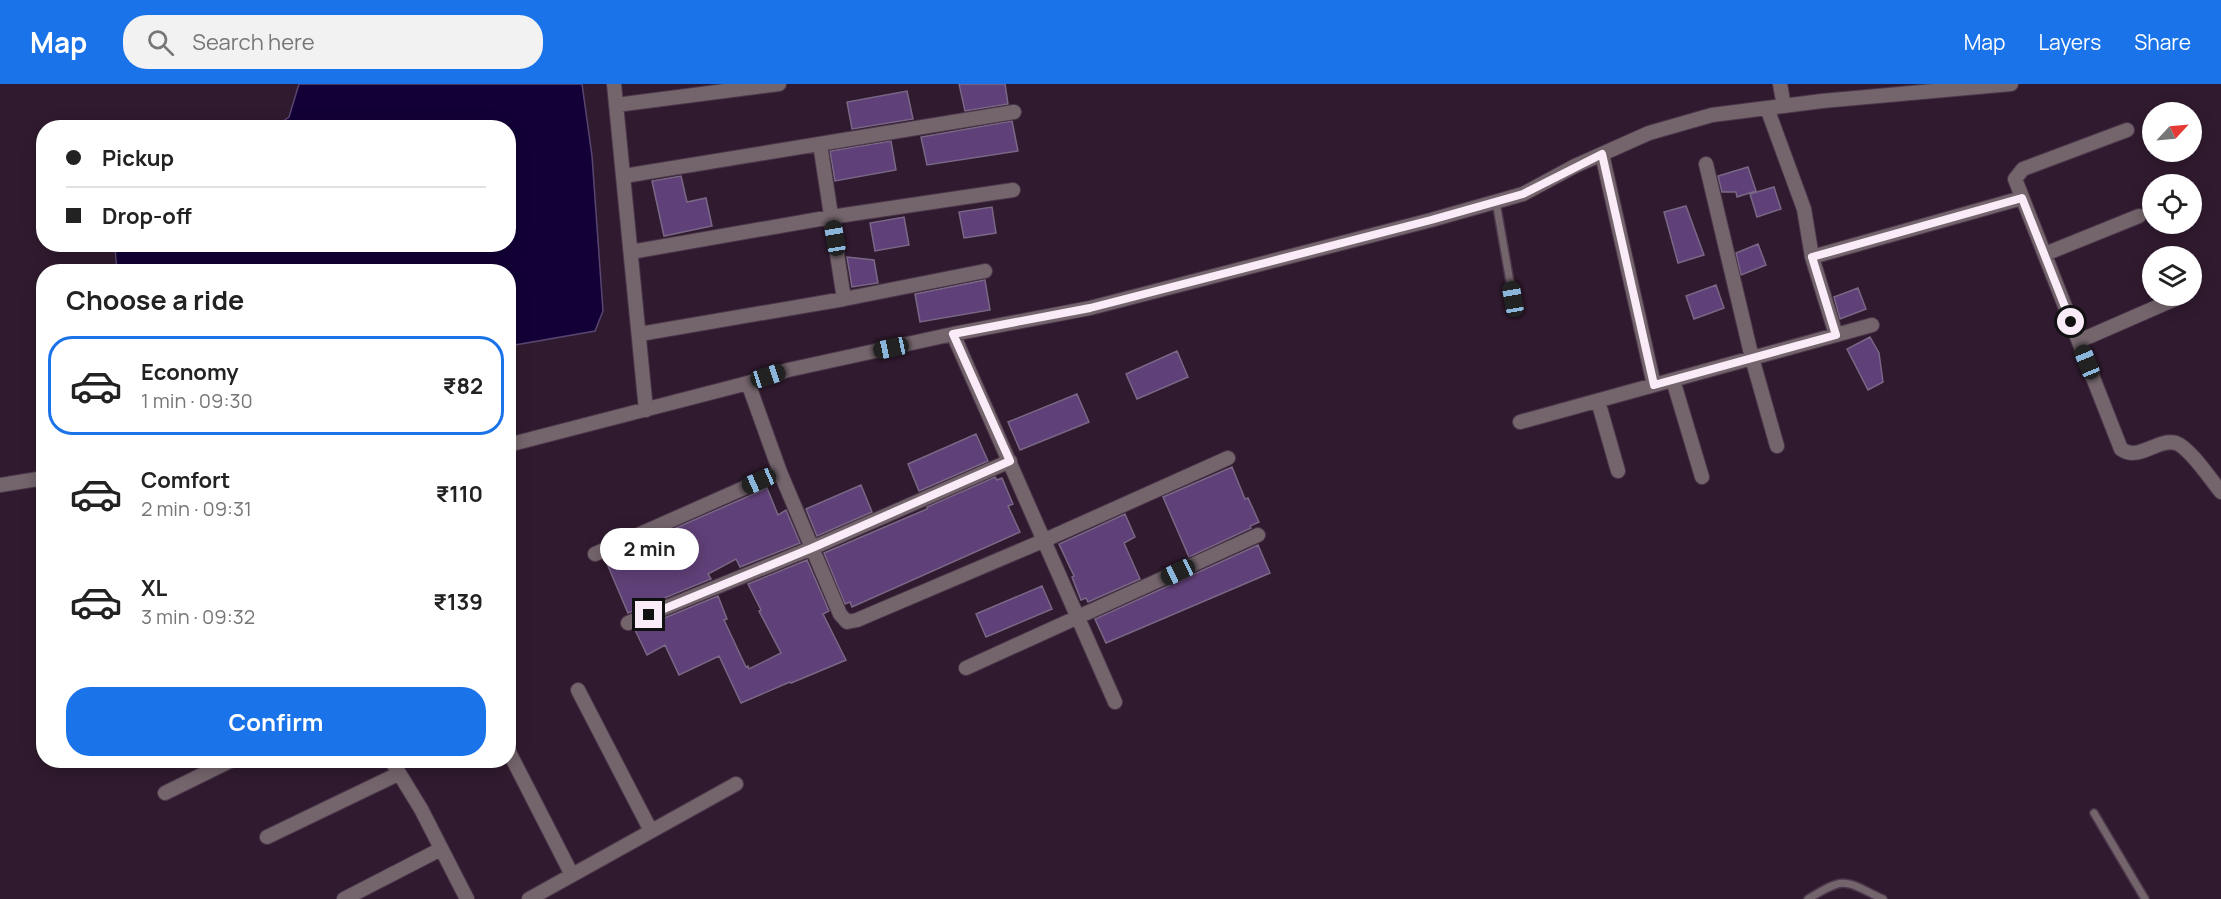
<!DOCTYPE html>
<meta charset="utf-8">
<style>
body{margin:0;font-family:Manrope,sans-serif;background:#f2f2f2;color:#222;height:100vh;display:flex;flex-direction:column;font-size:22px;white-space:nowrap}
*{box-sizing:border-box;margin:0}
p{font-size:20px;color:#767676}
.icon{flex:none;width:33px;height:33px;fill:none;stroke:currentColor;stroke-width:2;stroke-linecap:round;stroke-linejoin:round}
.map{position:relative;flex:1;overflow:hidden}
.side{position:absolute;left:36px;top:180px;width:480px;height:504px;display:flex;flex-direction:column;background:#fff;border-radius:24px;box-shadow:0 3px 15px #0003}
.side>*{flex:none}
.guide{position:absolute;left:36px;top:36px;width:480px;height:132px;border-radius:24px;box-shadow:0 3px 15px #0003;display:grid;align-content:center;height:132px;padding:0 30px;background:#fff}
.needle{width:39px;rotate:64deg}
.buttons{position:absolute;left:2142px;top:18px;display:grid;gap:12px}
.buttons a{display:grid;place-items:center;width:60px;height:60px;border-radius:50%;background:#fff;box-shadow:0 3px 15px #0003;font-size:30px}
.end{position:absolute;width:27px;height:27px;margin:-14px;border:8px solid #faebf9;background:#111;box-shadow:0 0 0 3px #111}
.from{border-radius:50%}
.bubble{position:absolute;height:42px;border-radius:21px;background:#fff;box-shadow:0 3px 15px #0003;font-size:20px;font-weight:700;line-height:42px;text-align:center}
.car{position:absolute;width:18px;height:36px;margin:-18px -9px;border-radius:8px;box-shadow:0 0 4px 2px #0007;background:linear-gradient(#222 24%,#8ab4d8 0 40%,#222 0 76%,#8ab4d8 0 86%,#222 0)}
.guide b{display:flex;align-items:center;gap:21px;height:57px;font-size:22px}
.guide b+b{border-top:2px solid #e0e0e0}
.guide i{width:15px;height:15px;background:#222}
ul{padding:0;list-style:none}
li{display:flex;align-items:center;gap:18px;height:99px;margin:0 12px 9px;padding:0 18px;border:3px solid transparent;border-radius:24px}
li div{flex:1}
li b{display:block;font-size:22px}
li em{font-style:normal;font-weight:700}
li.current{border-color:#1a73e8}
li>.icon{width:54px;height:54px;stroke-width:1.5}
h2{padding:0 30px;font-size:27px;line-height:72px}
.action{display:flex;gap:12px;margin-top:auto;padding:12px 30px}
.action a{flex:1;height:69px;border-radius:24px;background:#1a73e8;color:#fff;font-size:24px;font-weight:700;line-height:69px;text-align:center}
header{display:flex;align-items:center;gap:36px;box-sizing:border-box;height:84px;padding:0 30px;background:#1a73e8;color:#fff}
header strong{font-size:28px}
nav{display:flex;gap:33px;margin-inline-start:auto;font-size:21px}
.search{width:420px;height:54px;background:#f2f2f2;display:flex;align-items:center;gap:15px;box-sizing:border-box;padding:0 21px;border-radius:24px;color:#767676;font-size:22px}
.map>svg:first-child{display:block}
.water{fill:#120036;stroke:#584670;stroke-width:1.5}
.building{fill:#604078;stroke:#786885;stroke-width:1.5}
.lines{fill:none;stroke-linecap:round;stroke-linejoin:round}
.lane-casing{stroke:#4c374b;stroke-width:10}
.street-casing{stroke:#4c374b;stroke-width:16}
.lane{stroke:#74656c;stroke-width:7}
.street{stroke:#74656c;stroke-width:14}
.route{stroke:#faebf9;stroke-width:8}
</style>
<header>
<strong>Map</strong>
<div class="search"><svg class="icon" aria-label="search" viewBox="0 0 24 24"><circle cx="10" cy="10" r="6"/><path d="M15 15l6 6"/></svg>Search here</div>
<nav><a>Map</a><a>Layers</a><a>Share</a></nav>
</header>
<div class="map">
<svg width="2221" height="815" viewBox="0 0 2221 815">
<rect width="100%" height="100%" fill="#301a2f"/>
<path class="water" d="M299 0H582L592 72 603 227 595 247 509 262 508 188 117 187 115 164 118 161 508 160V44L275 43 289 33Z"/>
<path class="building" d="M959 0H1005L1008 20 965 27Z
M907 7 913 35 852 45 847 18Z
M1012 37 1018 67 927 81 921 53Z
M891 57 896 86 835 97 830 67Z
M1748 83 1756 107 1737 113 1736 108H1722L1718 92Z
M681 92 687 118 706 114 712 142 664 152 652 97Z
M1774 103 1781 125 1757 133 1750 110Z
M1686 122 1704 171 1678 179 1664 128Z
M992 123 996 149 964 154 959 128Z
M904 133 909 161 875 167 870 139Z
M1758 160 1766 181 1741 191 1736 169Z
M847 173 874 176 878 199 852 203Z
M985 196 990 226 920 238 915 210Z
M1716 201 1724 224 1694 235 1686 212Z
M1858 204 1866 225 1840 235 1834 213Z
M1870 253 1879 269 1883 298 1868 306 1847 265Z
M1177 267 1188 293 1137 315 1126 290Z
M1077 310 1089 338 1020 366 1008 338Z
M976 350 988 377 919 407 908 380Z
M1232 383 1245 415 1248 414 1259 438 1250 442 1251 444 1189 473 1163 413Z
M995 393 997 396 1002 394 1013 420 1008 422 1020 448 852 523 850 518 845 520 824 469 927 425V423Z
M861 401 872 428 817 452 806 425Z
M767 404 778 431 786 426 800 459 740 483 736 475 708 490 711 495 628 529 605 475Z
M1125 430 1135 453 1124 459 1140 495 1088 518 1086 514 1081 516 1072 493 1074 492 1059 460Z
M1258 461 1270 489 1106 559 1095 535Z
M807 476 829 527 823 530 846 576 791 599 790 598 741 619 719 572 679 591 665 561 647 571 635 546 718 512 727 535 724 536 746 583 748 582 749 585 781 569 759 527 761 526 748 500Z
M1042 502 1052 525 986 553 976 530Z"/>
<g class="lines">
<defs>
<path id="lane" d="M1496 118 1513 215
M2094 729 2145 815
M1808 815C1847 791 1844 797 1883 815"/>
<path id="street" d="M614 0 646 326
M1780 0 1784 22
M616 21 779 0
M1767 24 1804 125 1812 173 1836 251
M2127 46 2023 85 2015 95 2121 365C2139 378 2157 354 2176 359 2190 364 2211 396 2221 408
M820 60 844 215
M1602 70 1654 301
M1706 80 1752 274 1777 362
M624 92 1014 28
M631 168 831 133 1013 106
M2045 170 2139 132
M1812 173 2022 114
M640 250 844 215 985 187
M953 250 1115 618
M2079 257 2182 212
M1673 296 1702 393
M748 299 780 388 840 530 847 538 857 536 1045 456 1228 374
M1598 317 1618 387
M1520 338 1872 241
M508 361 748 299 788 286 953 250 1090 224 1431 136 1523 110 1575 82 1649 49 1712 31 1822 17 2011 0
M0 401 44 394
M595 470 780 388
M628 539 812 464 1010 377
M966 584 1258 451
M578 606 651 747
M508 666 572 791
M391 676 421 725 467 815
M165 709 232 676
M267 753 398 690
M344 815 441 765
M529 815 736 700"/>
</defs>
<use href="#lane" class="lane-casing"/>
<use href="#street" class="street-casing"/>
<use href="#lane" class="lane"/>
<use href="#street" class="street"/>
</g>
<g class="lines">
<path class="route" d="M649 531 812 464 1010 377 953 250 1090 224 1431 136 1523 110 1602 70 1654 301 1836 251 1812 173 2022 114 2071 238"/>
</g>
</svg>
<div class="buttons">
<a><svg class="needle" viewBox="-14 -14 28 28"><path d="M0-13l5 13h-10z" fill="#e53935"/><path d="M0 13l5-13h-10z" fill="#767676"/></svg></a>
<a><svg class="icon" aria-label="locate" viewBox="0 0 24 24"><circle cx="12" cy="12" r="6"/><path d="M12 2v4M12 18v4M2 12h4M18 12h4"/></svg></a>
<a><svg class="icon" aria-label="layers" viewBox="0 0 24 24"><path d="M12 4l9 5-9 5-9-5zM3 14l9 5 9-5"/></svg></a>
</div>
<i class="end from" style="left:2071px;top:238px"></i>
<i class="end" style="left:649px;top:531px"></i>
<div class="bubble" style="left:600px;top:444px;width:99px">2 min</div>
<i class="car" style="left:835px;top:154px;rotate:351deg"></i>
<i class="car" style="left:1513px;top:215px;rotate:350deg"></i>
<i class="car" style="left:891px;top:264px;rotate:258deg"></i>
<i class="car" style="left:2087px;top:278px;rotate:338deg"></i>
<i class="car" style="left:768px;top:292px;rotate:72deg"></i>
<i class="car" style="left:759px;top:397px;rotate:246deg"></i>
<i class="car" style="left:1178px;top:488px;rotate:245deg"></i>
<div class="guide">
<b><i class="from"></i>Pickup</b>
<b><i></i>Drop-off</b>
</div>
<section class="side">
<h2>Choose a ride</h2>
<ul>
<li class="current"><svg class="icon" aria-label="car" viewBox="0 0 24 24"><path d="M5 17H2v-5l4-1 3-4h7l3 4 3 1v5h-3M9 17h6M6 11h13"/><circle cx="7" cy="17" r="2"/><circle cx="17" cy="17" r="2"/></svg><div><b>Economy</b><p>1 min · 09:30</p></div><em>₹82</em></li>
<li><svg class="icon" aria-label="car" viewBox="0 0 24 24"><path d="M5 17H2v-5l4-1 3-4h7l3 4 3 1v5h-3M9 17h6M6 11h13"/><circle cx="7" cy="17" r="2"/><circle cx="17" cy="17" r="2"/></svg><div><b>Comfort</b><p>2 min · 09:31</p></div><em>₹110</em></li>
<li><svg class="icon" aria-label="car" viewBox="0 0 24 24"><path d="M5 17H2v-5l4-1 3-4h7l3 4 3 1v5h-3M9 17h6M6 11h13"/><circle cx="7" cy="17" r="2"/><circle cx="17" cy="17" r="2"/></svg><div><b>XL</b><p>3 min · 09:32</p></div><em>₹139</em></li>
</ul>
<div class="action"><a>Confirm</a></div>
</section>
</div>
